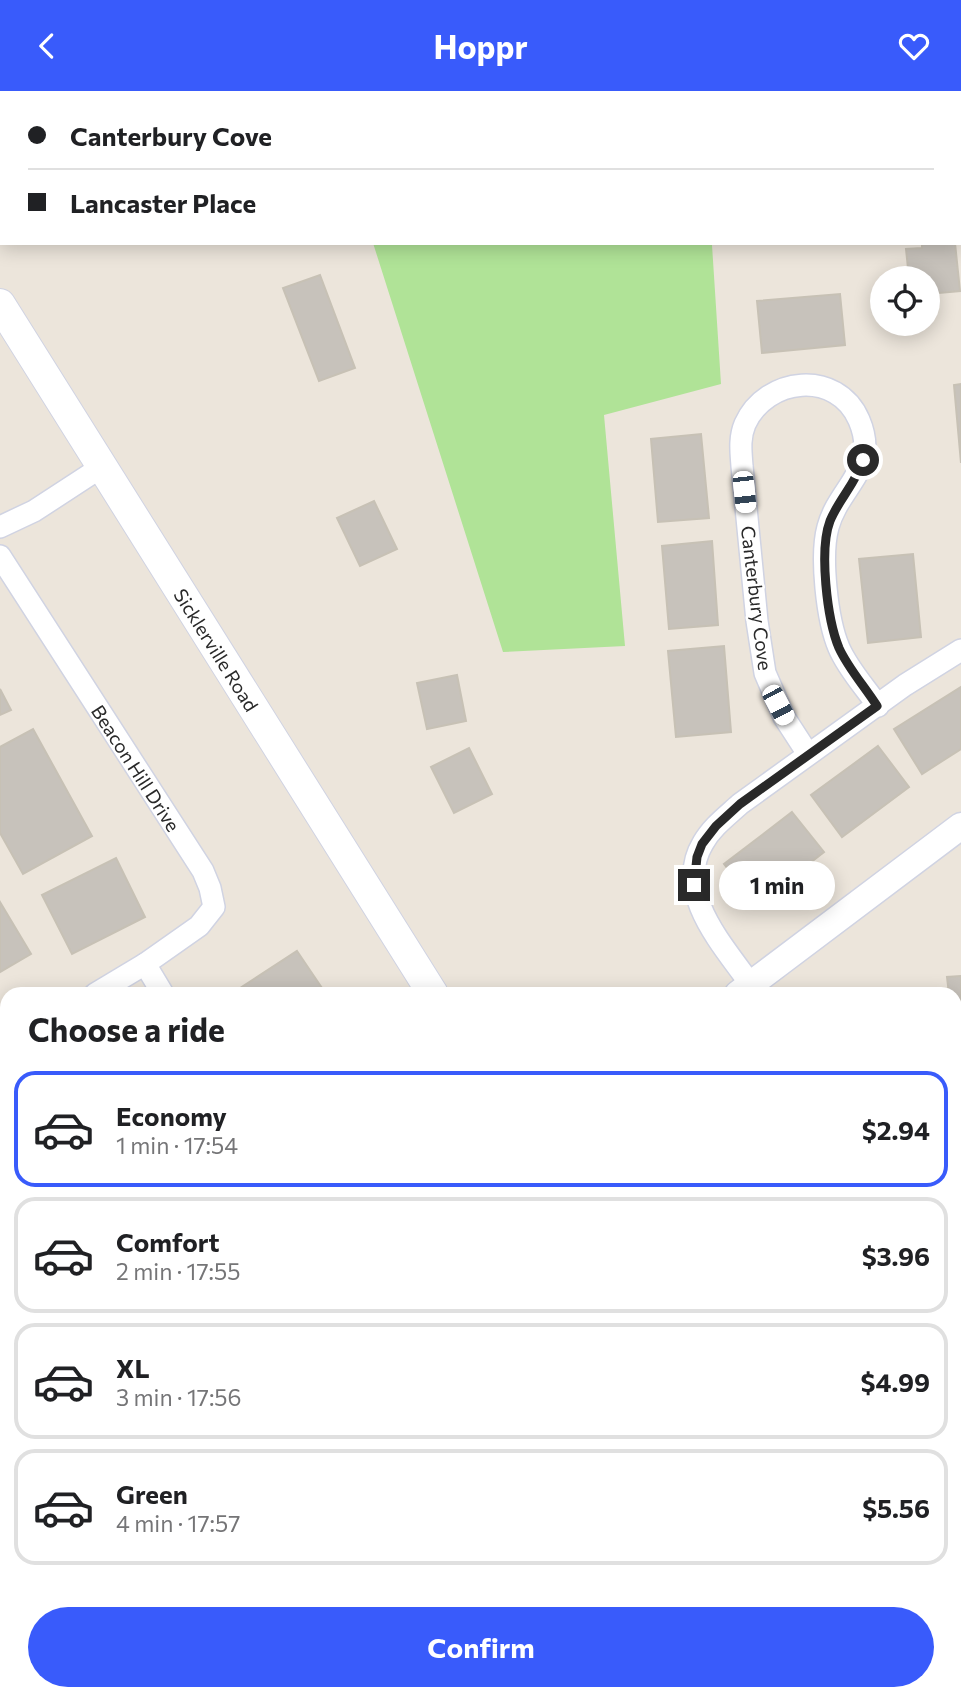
<!DOCTYPE html>
<meta charset="utf-8">
<style>
body{margin:0;font-family:Commissioner,sans-serif;background:#f2f2f2;color:#202124;height:100vh;display:flex;flex-direction:column;font-size:26px;white-space:nowrap}
*{box-sizing:border-box;margin:0}
p{font-size:23px;color:#757577}
.icon{flex:none;width:38px;height:38px;fill:none;stroke:currentColor;stroke-width:2;stroke-linecap:round;stroke-linejoin:round}
.map{position:relative;flex:1;overflow:hidden}
.sheet{position:absolute;left:0px;top:896px;width:962px;height:714px;display:flex;flex-direction:column;background:#fff;border-radius:21px 21px 0 0;box-shadow:0 4px 18px #0003}
.sheet>*{flex:none}
.guide{position:absolute;left:0px;top:0px;width:962px;height:154px;box-shadow:0 4px 18px #0003;display:grid;align-content:center;height:154px;padding:0 28px;background:#fff}
.controls{position:absolute;left:870px;top:175px;display:grid;gap:14px}
.controls a{display:grid;place-items:center;width:70px;height:70px;border-radius:50%;background:#fff;box-shadow:0 4px 18px #0003;font-size:35px}
.end{position:absolute;width:32px;height:32px;margin:-16px;border:9px solid #292929;background:#fff;box-shadow:0 0 0 4px #fff}
.from{border-radius:50%}
.bubble{position:absolute;height:49px;border-radius:24px;background:#fff;box-shadow:0 4px 18px #0003;font-size:23px;font-weight:700;line-height:49px;text-align:center}
.car{position:absolute;width:21px;height:42px;margin:-21px -10px;border-radius:9px;box-shadow:0 0 5px 2px #0007;background:linear-gradient(#fff 24%,#345 0 40%,#fff 0 76%,#345 0 86%,#fff 0)}
.guide b{display:flex;align-items:center;gap:24px;height:66px;font-size:26px}
.guide b+b{border-top:2px solid #e0e0e0}
.guide i{width:18px;height:18px;background:#202124}
ul{padding:0;list-style:none}
li{display:flex;align-items:center;gap:21px;height:116px;margin:0 14px 10px;padding:0 14px;border:4px solid #e0e0e0;border-radius:21px}
li div{flex:1}
li b{display:block;font-size:26px}
li em{font-style:normal;font-weight:700}
li.on{border-color:#395bfb}
li>.icon{width:63px;height:63px;stroke-width:1.5}
h2{padding:0 28px;font-size:32px;line-height:84px}
.primary-button{display:flex;gap:14px;margin-top:auto;padding:14px 28px}
.primary-button a{flex:1;height:80px;border-radius:42px;background:#395bfb;color:#fff;font-size:28px;font-weight:700;line-height:80px;text-align:center}
header{display:flex;justify-content:space-between;align-items:center;height:91px;padding:0 28px;background:#395bfb;color:#fff;font-size:32px;font-weight:700}
.map>svg:first-child{display:block}
.green{fill:#b0e397}
.building{fill:#c7c2bb;stroke:#c7c1b5;stroke-width:2}
.lines{fill:none;stroke-linecap:round;stroke-linejoin:round}
.minor-casing{stroke:#d0d3e2;stroke-width:24}
.tertiary-casing{stroke:#d0d3e2;stroke-width:29}
.secondary-casing{stroke:#d0d3e2;stroke-width:32}
.minor{stroke:#fff;stroke-width:21}
.tertiary{stroke:#fff;stroke-width:26}
.secondary{stroke:#fff;stroke-width:30}
.route{stroke:#292929;stroke-width:9}
.labels{text-anchor:middle;dominant-baseline:central;stroke-width:5;stroke-linejoin:round;paint-order:stroke}
.street-label{font-size:19px;fill:#292929;stroke:#fff}
</style>
<header><svg class="icon" aria-label="back" viewBox="0 0 24 24"><path d="M15 5l-7 7 7 7"/></svg>Hoppr<svg class="icon" aria-label="heart" viewBox="0 0 24 24"><path d="M12 20l-8-8c-3-5 5-10 8-4 3-6 11-1 8 4z"/></svg></header>
<div class="map">
<svg width="961" height="1610" viewBox="0 0 961 1610">
<rect width="100%" height="100%" fill="#ece5db"/>
<path class="green" d="M362 0H961V30V2Z
M373 152H714L712 154 721 293 604 324 625 555 503 561Z
M0 1287 7 1303V1603H810L814 1610H0Z"/>
<path class="building" d="M0 0 29 2H2L0 46Z
M922 152H955L960 200 928 203V187H909L906 158 922 157Z
M320 184 355 277 319 290 283 197Z
M840 203 845 254 762 262 757 210Z
M961 293V372L954 294Z
M701 343 709 427 658 431 651 348Z
M374 410 397 458 360 475 337 427Z
M712 450 718 534 669 538 662 455Z
M913 463 921 546 868 552 859 468Z
M724 555 731 641 676 646 668 560Z
M457 584 466 630 427 638 417 592Z
M961 596V658L922 683 894 638Z
M0 598 11 619 0 624Z
M33 638 92 745 23 783 0 742V656Z
M878 655 909 696 842 746 811 704Z
M469 657 492 703 454 722 431 676Z
M792 721 824 761 756 814 724 773Z
M116 767 145 826 72 863 42 804Z
M0 811 31 863 0 881Z
M297 860 326 903H231Z
M961 885V939H956V903H949L947 886Z
M0 954 7 967V972L0 976Z
M7 1005V1080L0 1084V1009Z"/>
<g class="lines">
<defs>
<g id="minor">
<path d="M0 436 34 420 103 375"/>
<path id="s1" d="M0 465 203 780 210 797 214 816 199 835 145 873 163 903"/>
<path d="M808 663 784 626 765 582 757 530 742 375C741 361 739 347 745 333 766 286 837 278 859 329 880 378 839 395 828 436 820 465 827 529 839 557 848 578 865 596 878 615"/>
<path d="M751 894C724 855 673 802 703 752 712 736 727 725 740 713L905 594 961 559"/>
<path d="M95 903 145 873"/>
</g>
<path id="tertiary" d="M738 903 961 735"/>
<g id="secondary">
<path id="s2" d="M0 213 433 903"/>
<path d="M873 1603 877 1610"/>
</g>
</defs>
<use href="#minor" class="minor-casing"/>
<use href="#tertiary" class="tertiary-casing"/>
<use href="#secondary" class="secondary-casing"/>
<use href="#minor" class="minor"/>
<use href="#tertiary" class="tertiary"/>
<use href="#secondary" class="secondary"/>
</g>
<g class="lines">
<path class="route" d="M694 794 697 766 702 753 716 735 740 713 877 615C865 596 848 577 839 557 827 528 819 459 830 430 839 408 856 392 863 369"/>
</g>
<g class="labels">
<g class="street-label">
<text transform="translate(757 507) rotate(83)">Canterbury Cove</text>
<text stroke="none"><textPath href="#s2" startOffset="408">Sicklerville Road</textPath></text>
<text stroke="none"><textPath href="#s1" startOffset="252">Beacon Hill Drive</textPath></text>
</g>
</g>
</svg>
<div class="controls">
<a><svg class="icon" aria-label="locate" viewBox="0 0 24 24"><circle cx="12" cy="12" r="6"/><path d="M12 2v4M12 18v4M2 12h4M18 12h4"/></svg></a>
</div>
<i class="end from" style="left:863px;top:369px"></i>
<i class="end" style="left:694px;top:794px"></i>
<div class="bubble" style="left:719px;top:770px;width:116px">1 min</div>
<i class="car" style="left:744px;top:401px;rotate:174deg"></i>
<i class="car" style="left:778px;top:614px;rotate:152deg"></i>
<div class="guide">
<b><i class="from"></i>Canterbury Cove</b>
<b><i></i>Lancaster Place</b>
</div>
<section class="sheet">
<h2>Choose a ride</h2>
<ul>
<li class="on"><svg class="icon" aria-label="car" viewBox="0 0 24 24"><path d="M5 17H2v-5l4-1 3-4h7l3 4 3 1v5h-3M9 17h6M6 11h13"/><circle cx="7" cy="17" r="2"/><circle cx="17" cy="17" r="2"/></svg><div><b>Economy</b><p>1 min · 17:54</p></div><em>$2.94</em></li>
<li><svg class="icon" aria-label="car" viewBox="0 0 24 24"><path d="M5 17H2v-5l4-1 3-4h7l3 4 3 1v5h-3M9 17h6M6 11h13"/><circle cx="7" cy="17" r="2"/><circle cx="17" cy="17" r="2"/></svg><div><b>Comfort</b><p>2 min · 17:55</p></div><em>$3.96</em></li>
<li><svg class="icon" aria-label="car" viewBox="0 0 24 24"><path d="M5 17H2v-5l4-1 3-4h7l3 4 3 1v5h-3M9 17h6M6 11h13"/><circle cx="7" cy="17" r="2"/><circle cx="17" cy="17" r="2"/></svg><div><b>XL</b><p>3 min · 17:56</p></div><em>$4.99</em></li>
<li><svg class="icon" aria-label="car" viewBox="0 0 24 24"><path d="M5 17H2v-5l4-1 3-4h7l3 4 3 1v5h-3M9 17h6M6 11h13"/><circle cx="7" cy="17" r="2"/><circle cx="17" cy="17" r="2"/></svg><div><b>Green</b><p>4 min · 17:57</p></div><em>$5.56</em></li>
</ul>
<div class="primary-button"><a>Confirm</a></div>
</section>
</div>
